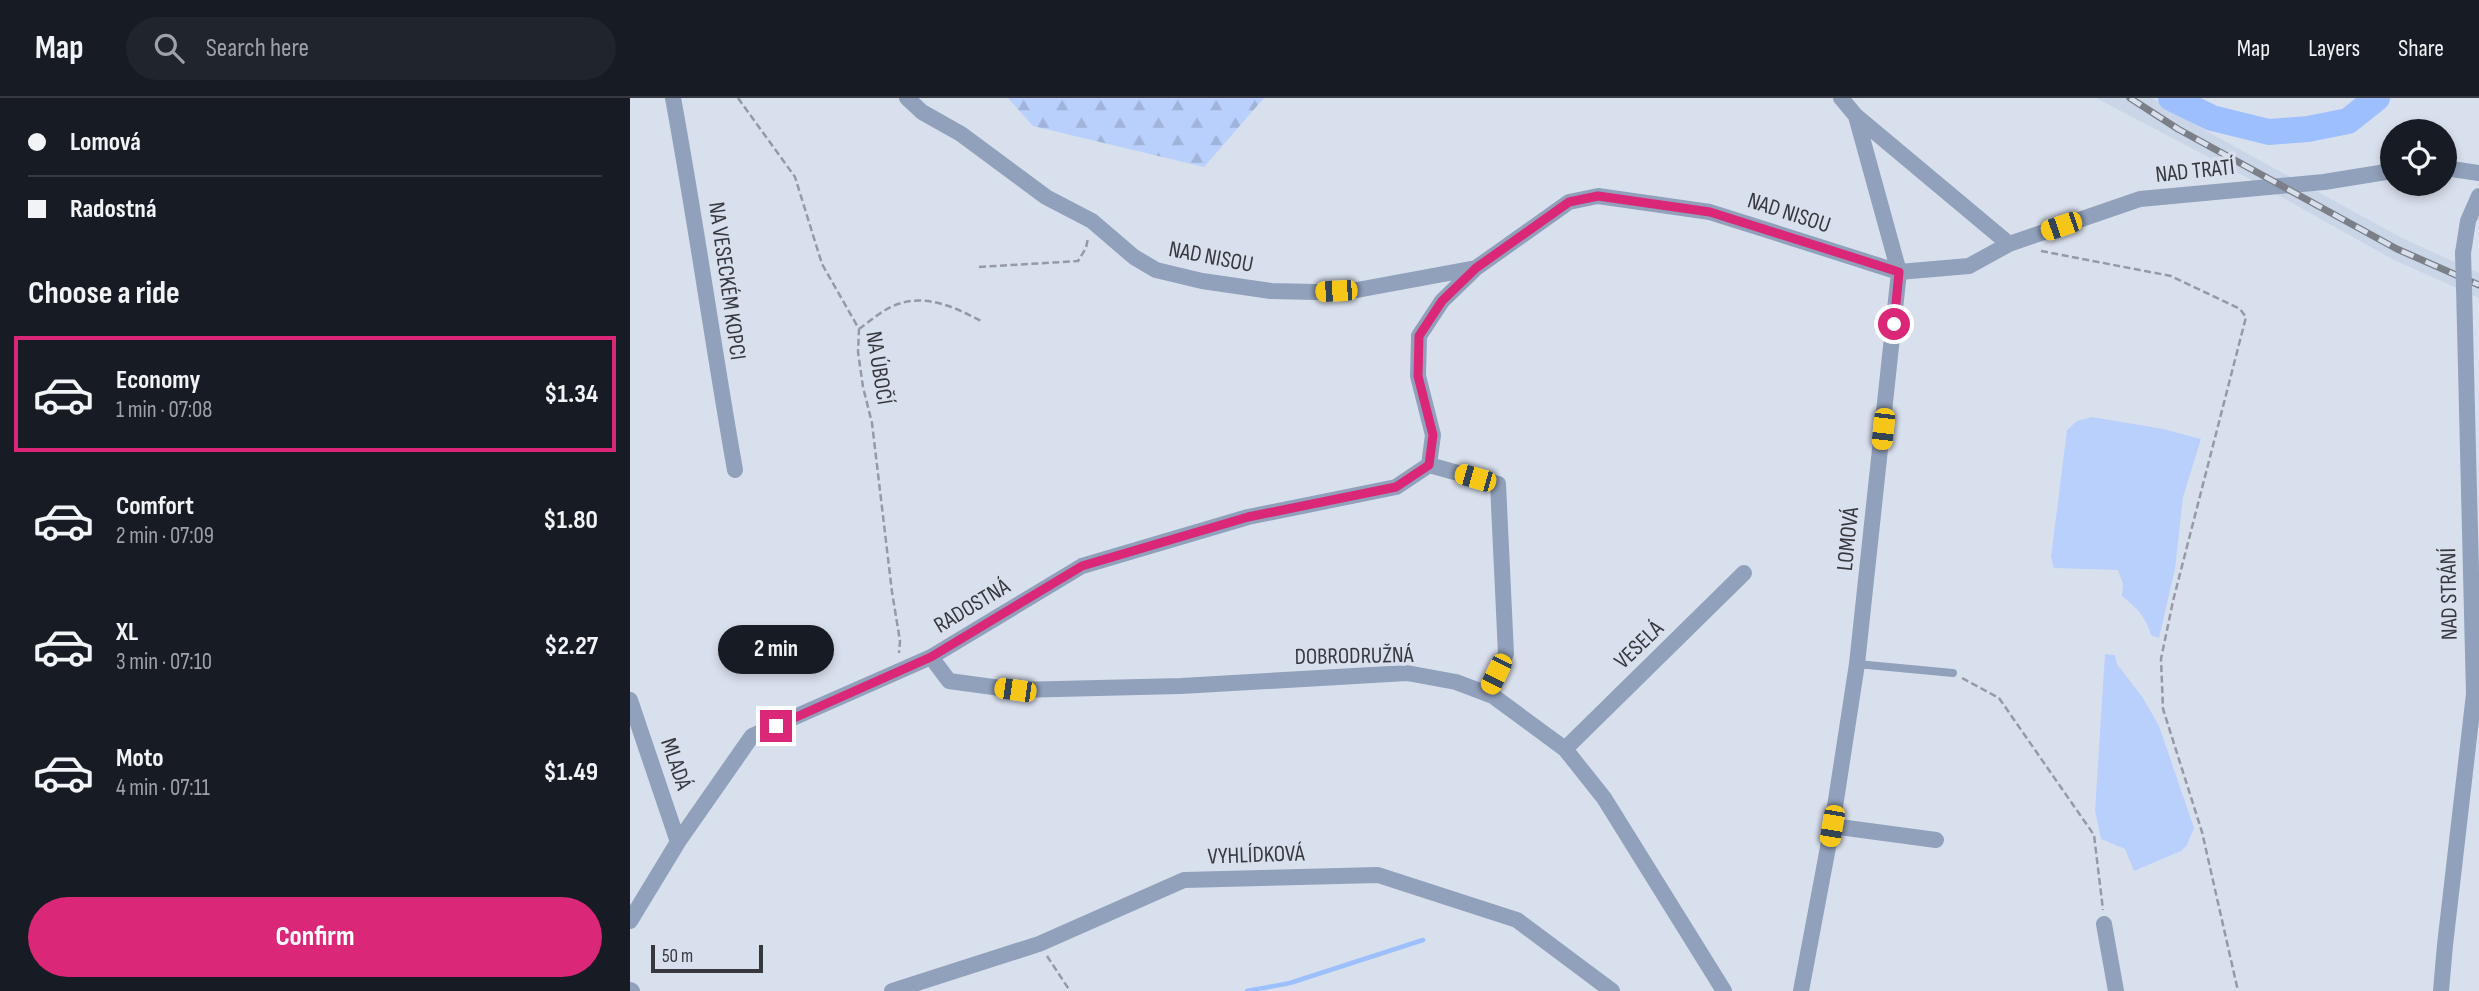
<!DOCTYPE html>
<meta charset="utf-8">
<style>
body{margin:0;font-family:"Sofia Sans Condensed",sans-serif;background:#20242c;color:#f1f3f6;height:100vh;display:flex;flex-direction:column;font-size:26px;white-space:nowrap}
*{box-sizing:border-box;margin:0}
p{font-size:23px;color:#9ea1a6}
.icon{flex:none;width:38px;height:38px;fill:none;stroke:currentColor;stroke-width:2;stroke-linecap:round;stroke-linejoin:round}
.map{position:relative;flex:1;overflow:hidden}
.drawer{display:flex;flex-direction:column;background:#171b24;width:630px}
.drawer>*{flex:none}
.banner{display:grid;align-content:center;height:154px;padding:0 28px;background:#171b24}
.controls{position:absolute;left:1750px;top:21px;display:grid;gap:14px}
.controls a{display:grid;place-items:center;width:77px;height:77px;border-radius:50%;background:#171b24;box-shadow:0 4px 10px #0003;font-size:35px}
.scale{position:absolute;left:21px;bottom:18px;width:112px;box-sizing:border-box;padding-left:7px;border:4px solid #36383e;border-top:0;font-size:19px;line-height:24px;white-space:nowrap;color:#36383e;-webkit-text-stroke:5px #d9e0ed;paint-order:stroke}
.end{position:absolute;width:32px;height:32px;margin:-16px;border:9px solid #db2777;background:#fff;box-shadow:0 0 0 4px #fff}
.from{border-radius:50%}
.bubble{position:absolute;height:49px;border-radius:24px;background:#171b24;box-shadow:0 4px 10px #0003;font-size:23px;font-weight:700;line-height:49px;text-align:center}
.car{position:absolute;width:21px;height:42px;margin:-21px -10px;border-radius:9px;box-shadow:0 0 5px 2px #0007;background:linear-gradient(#f5c518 24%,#345 0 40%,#f5c518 0 76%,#345 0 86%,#f5c518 0)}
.banner b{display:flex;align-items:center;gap:24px;height:66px;font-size:26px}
.banner b+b{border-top:2px solid #363941}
.banner i{width:18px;height:18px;background:#f1f3f6}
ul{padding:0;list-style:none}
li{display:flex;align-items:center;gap:21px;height:116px;margin:0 14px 10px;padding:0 14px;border:4px solid transparent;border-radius:0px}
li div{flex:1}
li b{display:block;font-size:26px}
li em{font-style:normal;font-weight:700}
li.active{border-color:#db2777}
li>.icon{width:63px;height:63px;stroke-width:1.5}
h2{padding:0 28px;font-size:32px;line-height:84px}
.cta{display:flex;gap:14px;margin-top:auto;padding:14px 28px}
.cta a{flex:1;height:80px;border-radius:42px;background:#db2777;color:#fff;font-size:28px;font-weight:700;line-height:80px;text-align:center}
header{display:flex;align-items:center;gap:42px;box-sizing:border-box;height:98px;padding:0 35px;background:#171b24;border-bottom:2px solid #363941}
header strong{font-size:33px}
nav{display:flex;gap:38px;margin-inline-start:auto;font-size:24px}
.search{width:490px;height:63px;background:#20242c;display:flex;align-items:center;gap:18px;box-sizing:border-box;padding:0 24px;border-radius:38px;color:#9ea1a6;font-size:26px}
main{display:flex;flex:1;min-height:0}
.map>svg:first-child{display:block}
.built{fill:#cad5e8}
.green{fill:#b9d0fc}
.forest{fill:url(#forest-firs)}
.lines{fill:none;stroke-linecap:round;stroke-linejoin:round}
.stream{stroke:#9ebffe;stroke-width:4.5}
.river{stroke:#9ebffe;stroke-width:26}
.path{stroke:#959aa4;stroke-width:2.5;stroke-dasharray:7 3.5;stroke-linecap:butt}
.lane{stroke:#91a0bb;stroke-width:8}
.street{stroke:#91a0bb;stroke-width:16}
.rail-casing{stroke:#7b7f88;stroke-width:7}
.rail{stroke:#d9e0ed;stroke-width:4.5;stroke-dasharray:13;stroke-linecap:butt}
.street-bridge{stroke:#91a0bb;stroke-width:16}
.route{stroke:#db2777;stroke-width:9}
.labels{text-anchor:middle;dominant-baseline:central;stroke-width:7;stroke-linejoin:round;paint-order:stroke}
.street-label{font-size:23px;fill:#36383e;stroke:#d9e0ed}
</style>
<header>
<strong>Map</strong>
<div class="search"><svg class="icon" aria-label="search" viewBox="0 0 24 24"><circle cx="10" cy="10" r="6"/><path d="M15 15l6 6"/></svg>Search here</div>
<nav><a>Map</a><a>Layers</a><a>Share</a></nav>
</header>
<main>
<section class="drawer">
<div class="banner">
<b><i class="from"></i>Lomová</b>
<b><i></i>Radostná</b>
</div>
<h2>Choose a ride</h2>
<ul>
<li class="active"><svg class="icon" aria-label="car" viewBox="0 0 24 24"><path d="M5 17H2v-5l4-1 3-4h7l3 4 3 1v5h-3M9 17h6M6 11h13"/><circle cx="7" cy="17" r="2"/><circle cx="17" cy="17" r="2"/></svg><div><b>Economy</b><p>1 min · 07:08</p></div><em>$1.34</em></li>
<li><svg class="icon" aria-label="car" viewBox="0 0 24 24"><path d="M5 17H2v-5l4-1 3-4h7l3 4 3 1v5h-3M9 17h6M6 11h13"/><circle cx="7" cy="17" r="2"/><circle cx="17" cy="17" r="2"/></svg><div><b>Comfort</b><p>2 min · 07:09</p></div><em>$1.80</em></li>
<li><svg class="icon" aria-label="car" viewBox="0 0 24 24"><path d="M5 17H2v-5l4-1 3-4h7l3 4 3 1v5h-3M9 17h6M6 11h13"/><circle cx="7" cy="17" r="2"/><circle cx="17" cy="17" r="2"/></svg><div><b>XL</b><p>3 min · 07:10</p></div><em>$2.27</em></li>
<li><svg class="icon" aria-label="car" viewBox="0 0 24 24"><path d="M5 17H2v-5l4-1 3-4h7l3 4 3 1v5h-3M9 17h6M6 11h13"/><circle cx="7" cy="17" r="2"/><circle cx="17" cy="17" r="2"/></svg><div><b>Moto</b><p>4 min · 07:11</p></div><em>$1.49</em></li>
</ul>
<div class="cta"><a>Confirm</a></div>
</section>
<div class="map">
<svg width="1849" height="893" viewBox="0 0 1849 893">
<defs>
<pattern id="forest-firs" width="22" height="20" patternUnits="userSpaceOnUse" patternTransform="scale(1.75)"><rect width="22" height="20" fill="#b9d0fc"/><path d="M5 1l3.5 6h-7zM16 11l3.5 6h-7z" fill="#a0b3d9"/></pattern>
</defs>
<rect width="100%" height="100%" fill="#d9e0ed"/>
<path class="built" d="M1466 0H1522L1569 29 1772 140 1849 175V200L1762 161 1605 73Z"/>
<path class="green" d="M1462 319 1533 331 1571 341 1553 399 1545 471 1529 540 1521 537C1516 519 1507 510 1492 498L1493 486 1488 472 1424 470 1421 459 1437 332 1447 323Z
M1475 556 1485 557 1487 566 1513 600 1529 628 1564 730 1557 747 1551 753 1504 773 1495 751 1471 741 1465 713Z"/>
<path class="forest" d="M378 0H634L574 69 403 28Z"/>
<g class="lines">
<path class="stream" d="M617 893 660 885 793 842"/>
<path class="river" d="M1541 0 1582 20 1639 34 1678 31 1718 23 1747 0"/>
<path class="path" d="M108 0 165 79 192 166 229 231 228 254 233 289 242 325 262 494 270 543 269 555
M1411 153 1541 178 1610 211 1616 219 1543 503 1531 561 1533 611 1572 734 1608 893
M349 169 448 163 456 150 458 140
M229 231C239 224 250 214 261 209 292 194 323 208 351 223
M1332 580 1369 600 1464 737 1473 812
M417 858 440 893"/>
<path class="lane" d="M1227 566 1323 575"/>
<path class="street" d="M43 0C66 124 83 248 105 372
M277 0 292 14 331 36 416 99 462 123 504 159 526 172 572 183 641 193 685 194 727 192 846 170
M1226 18 1379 146
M1815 70 1849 75
M1833 155 1838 123 1849 98
M799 367 803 337 788 278 789 238 812 203 846 170 939 104 968 98 1080 114 1269 174 1339 168 1379 146 1510 101 1694 84 1762 73
M799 367 868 386 876 556 857 596
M301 559 319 583 385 592 551 588 777 575 826 584 863 598 935 651 974 700 1094 893
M0 602 48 744
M935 651 1114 475
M1202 728 1306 742
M0 823 48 744 122 638 301 559 452 468 618 419 766 389 799 367
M1474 826 1486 893
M0 892 2 893
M262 893 409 846 554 782 748 777 887 822 982 893
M1171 893 1202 728 1227 566 1269 174 1226 18 1211 0
M1811 893 1815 847 1844 596 1834 189"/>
<defs>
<path id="rail" d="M1500 0 1548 31 1767 151 1849 187"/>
</defs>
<use href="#rail" class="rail-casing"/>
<use href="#rail" class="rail"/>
<path class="street-bridge" d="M1833 155 1834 189"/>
</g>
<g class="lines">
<path class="route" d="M146 628 301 559 452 468 618 419 766 389 799 367 803 337 788 278 789 238 812 203 846 170 939 104 968 98 1080 114 1269 174 1264 226"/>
</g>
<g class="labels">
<g class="street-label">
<text transform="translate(1565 73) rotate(-6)">NAD TRATÍ</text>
<text transform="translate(1159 115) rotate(18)">NAD NISOU</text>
<text transform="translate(581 159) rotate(11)">NAD NISOU</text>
<text transform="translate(97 183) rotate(82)">NA VESECKÉM KOPCI</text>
<text transform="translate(249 270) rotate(81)">NA ÚBOČÍ</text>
<text transform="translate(1218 441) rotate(-84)">LOMOVÁ</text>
<text transform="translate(1819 496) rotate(-91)">NAD STRÁNÍ</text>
<text transform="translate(342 508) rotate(-31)">RADOSTNÁ</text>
<text transform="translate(1009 547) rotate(-44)">VESELÁ</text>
<text transform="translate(724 558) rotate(-1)">DOBRODRUŽNÁ</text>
<text transform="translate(46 666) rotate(71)">MLADÁ</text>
<text transform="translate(626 757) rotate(-2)">VYHLÍDKOVÁ</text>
</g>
</g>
</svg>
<div class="controls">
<a><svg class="icon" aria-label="locate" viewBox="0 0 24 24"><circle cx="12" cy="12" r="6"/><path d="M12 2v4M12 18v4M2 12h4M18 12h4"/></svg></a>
</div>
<div class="scale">50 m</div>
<i class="end from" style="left:1264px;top:226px"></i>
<i class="end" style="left:146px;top:628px"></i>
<div class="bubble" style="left:88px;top:527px;width:116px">2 min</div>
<i class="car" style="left:1431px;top:128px;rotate:251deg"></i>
<i class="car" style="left:706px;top:193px;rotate:267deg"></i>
<i class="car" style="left:1253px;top:331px;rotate:186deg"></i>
<i class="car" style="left:845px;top:380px;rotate:286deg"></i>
<i class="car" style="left:866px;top:576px;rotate:206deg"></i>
<i class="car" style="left:385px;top:592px;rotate:278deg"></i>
<i class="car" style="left:1202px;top:728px;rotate:190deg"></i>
</div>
</main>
